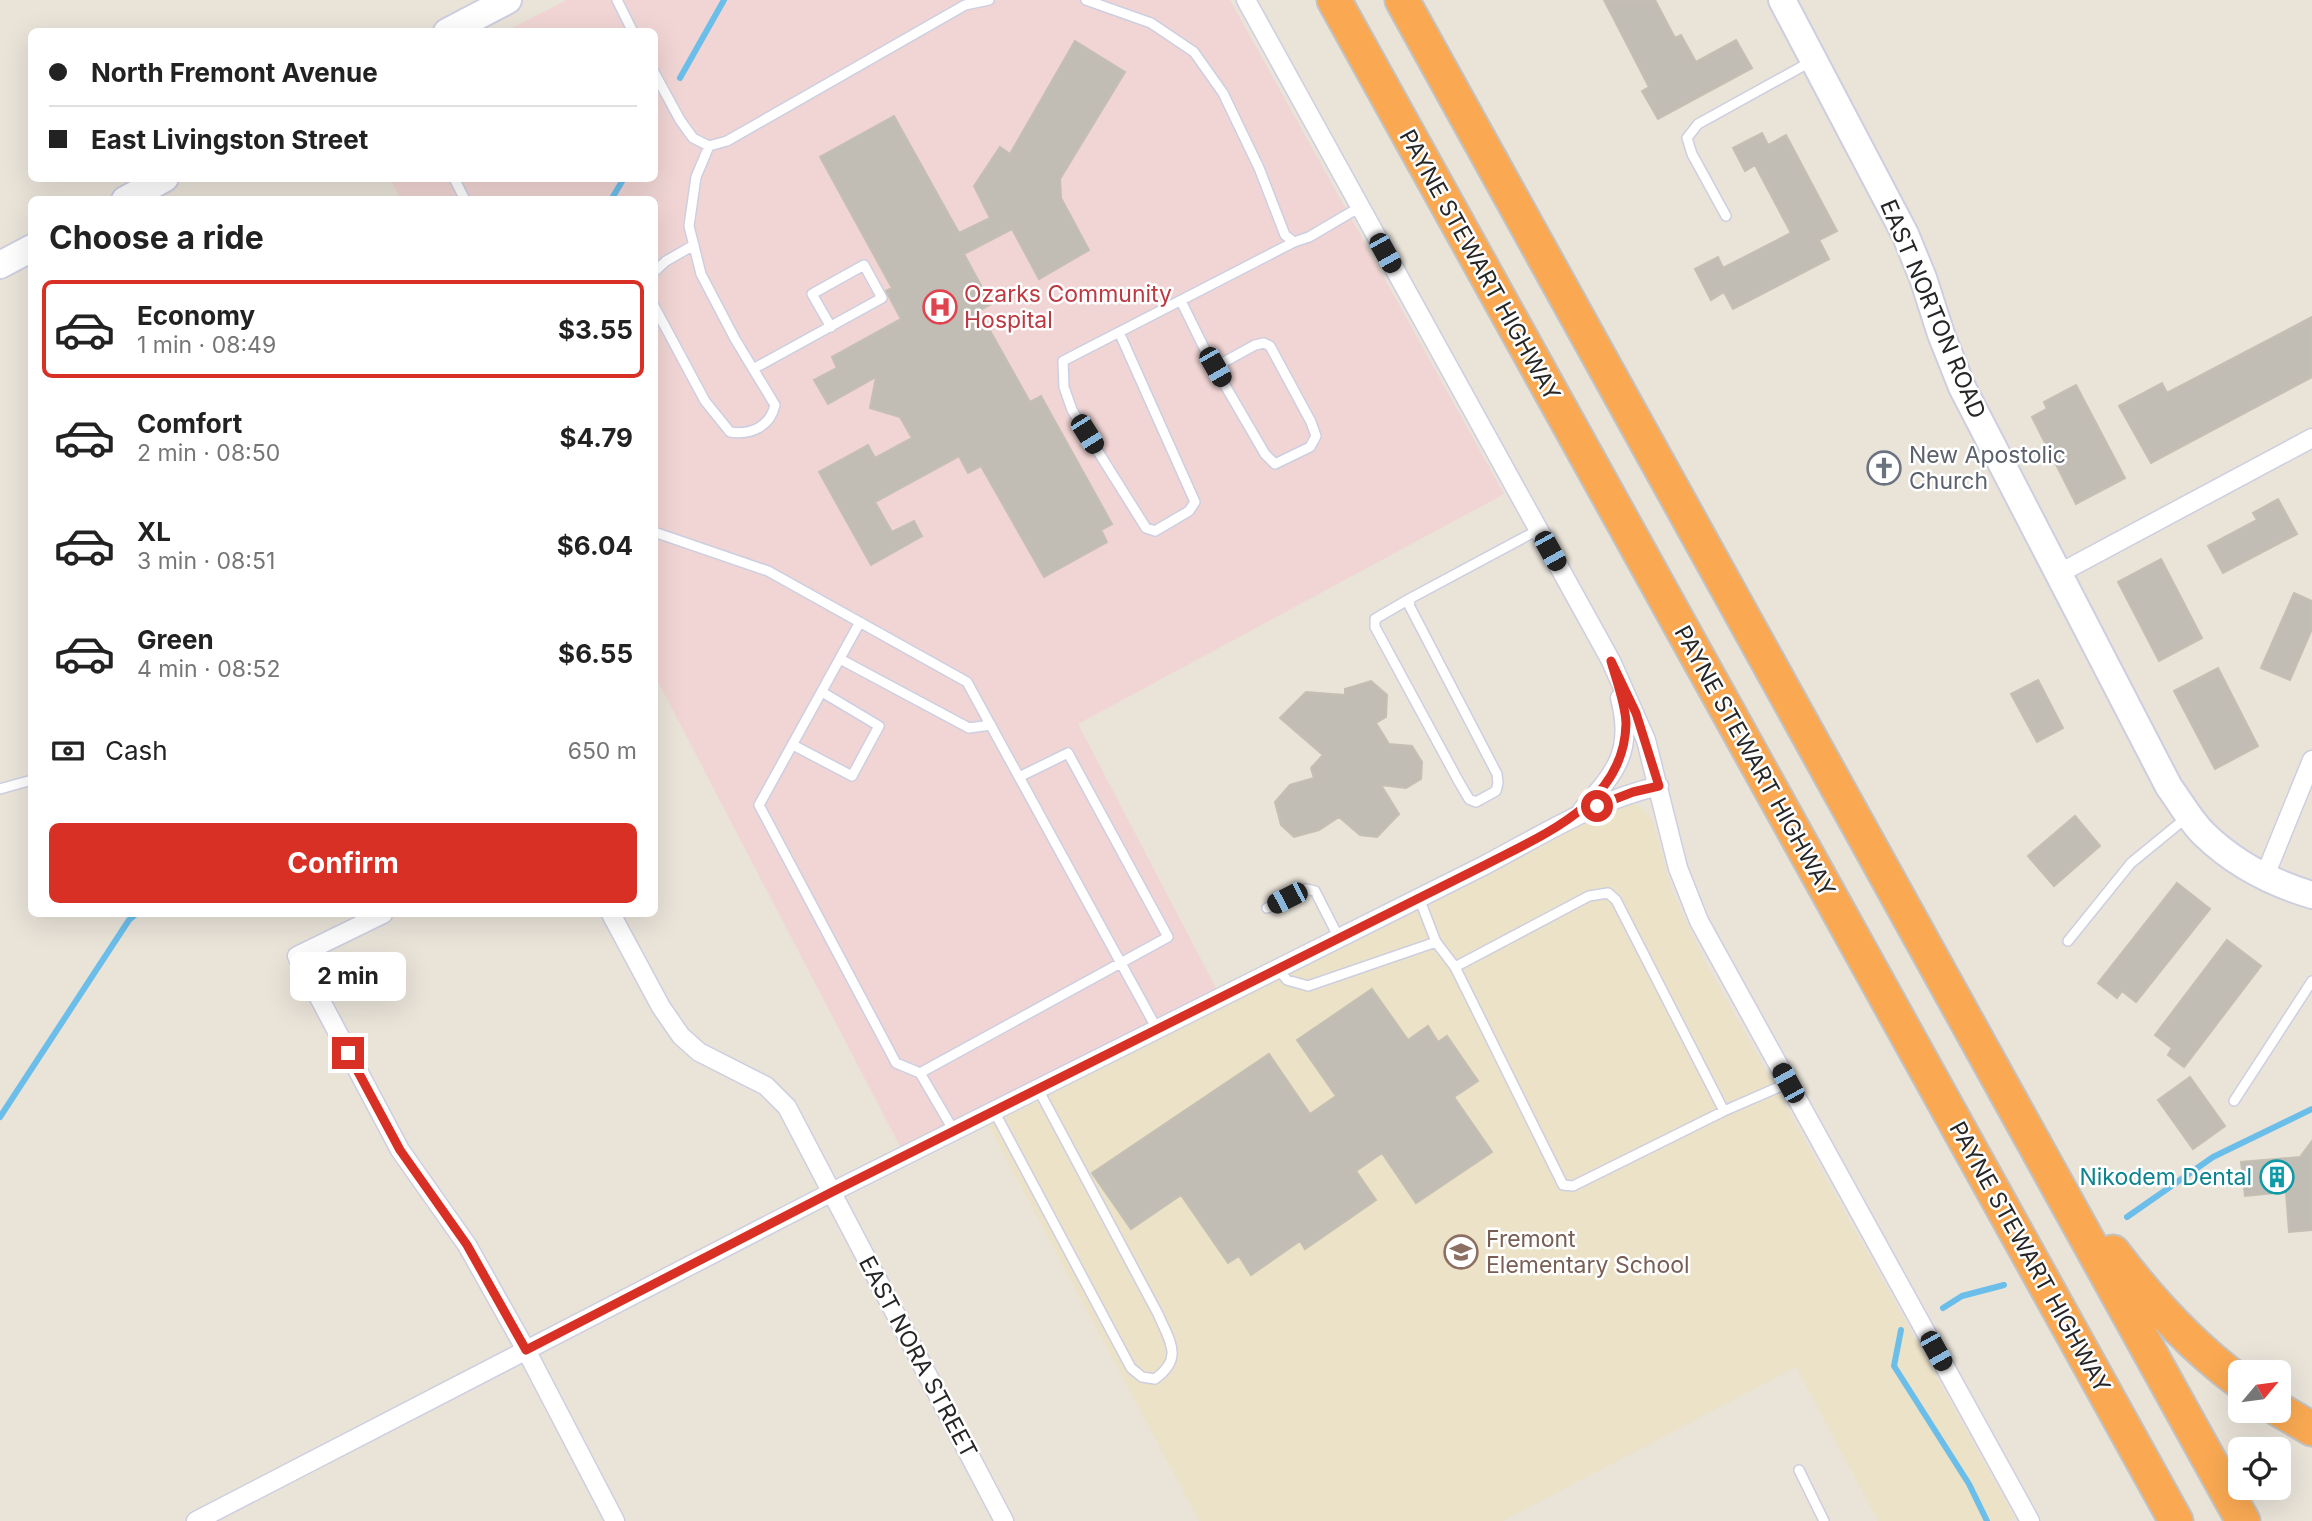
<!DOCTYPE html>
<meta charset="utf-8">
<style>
body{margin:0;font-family:Inter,sans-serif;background:#f6f6f6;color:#222;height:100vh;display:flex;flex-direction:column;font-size:26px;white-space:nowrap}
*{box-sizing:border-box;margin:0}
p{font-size:23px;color:#767676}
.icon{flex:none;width:38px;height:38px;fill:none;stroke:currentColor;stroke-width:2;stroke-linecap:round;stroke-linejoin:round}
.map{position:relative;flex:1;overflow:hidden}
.drawer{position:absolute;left:28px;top:196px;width:630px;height:721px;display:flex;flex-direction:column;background:#fff;border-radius:10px;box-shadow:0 7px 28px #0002}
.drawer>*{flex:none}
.top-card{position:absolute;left:28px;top:28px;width:630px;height:154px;border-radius:10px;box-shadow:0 7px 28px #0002;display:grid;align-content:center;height:154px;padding:0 21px;background:#fff}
.needle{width:46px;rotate:61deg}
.controls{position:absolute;left:2228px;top:1360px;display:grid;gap:14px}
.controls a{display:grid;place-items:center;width:63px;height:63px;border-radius:10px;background:#fff;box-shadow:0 7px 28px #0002;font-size:35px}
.end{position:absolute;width:32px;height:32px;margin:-16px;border:9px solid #d93025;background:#fff;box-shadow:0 0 0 4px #fff}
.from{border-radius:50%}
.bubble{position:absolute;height:49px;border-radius:10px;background:#fff;box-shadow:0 7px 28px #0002;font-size:23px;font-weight:700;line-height:49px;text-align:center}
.car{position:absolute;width:21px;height:42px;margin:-21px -10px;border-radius:9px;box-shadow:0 0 5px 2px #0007;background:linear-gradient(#222 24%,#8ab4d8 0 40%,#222 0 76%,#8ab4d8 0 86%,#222 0)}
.top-card b{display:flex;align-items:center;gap:24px;height:66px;font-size:26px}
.top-card b+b{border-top:2px solid #e0e0e0}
.top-card i{width:18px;height:18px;background:#222}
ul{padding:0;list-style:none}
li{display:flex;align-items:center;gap:21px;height:98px;margin:0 14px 10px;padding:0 7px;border:4px solid transparent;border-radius:10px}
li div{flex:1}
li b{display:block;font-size:26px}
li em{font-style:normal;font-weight:700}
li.active{border-color:#d93025}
li>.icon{width:63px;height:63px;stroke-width:1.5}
h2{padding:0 21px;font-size:32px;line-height:84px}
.pay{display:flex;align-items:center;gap:18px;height:77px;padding:0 21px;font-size:26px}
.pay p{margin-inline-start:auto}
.primary-button{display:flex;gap:14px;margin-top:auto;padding:14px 21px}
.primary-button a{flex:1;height:80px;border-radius:10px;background:#d93025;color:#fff;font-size:28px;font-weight:700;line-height:80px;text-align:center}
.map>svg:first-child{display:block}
.education{fill:#ebe2c7}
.medical{fill:#f0d5d4}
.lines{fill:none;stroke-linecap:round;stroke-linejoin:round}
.stream{stroke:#6bbeea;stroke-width:6}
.building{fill:#c1bdb5;stroke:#c4bfb2;stroke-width:2}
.service-casing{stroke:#cdcfe0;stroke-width:12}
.minor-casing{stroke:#cdcfe0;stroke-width:21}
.secondary-casing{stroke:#cdcfe0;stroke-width:30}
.motorway-casing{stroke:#c2c2c2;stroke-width:37}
.service{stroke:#fff;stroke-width:9}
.minor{stroke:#fff;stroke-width:18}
.secondary{stroke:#fff;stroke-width:26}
.motorway{stroke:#faa952;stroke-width:33}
.route{stroke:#d93025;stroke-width:9}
.labels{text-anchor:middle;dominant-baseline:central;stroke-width:5;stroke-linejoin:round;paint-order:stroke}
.street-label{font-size:23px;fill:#262626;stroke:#fff}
.health-label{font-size:23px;fill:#be3a42;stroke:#fff;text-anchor:start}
.worship-label{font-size:23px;fill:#5b616d;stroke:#fff;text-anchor:start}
.culture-label{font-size:23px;fill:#0d838f;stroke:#fff;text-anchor:end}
.education-label{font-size:23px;fill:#785e54;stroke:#fff;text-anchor:start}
</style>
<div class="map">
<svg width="2312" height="1521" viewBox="0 0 2312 1521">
<rect width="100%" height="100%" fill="#e9e3d8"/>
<path class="education" d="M1625 802 1636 805 1646 812 1653 821 1672 892 1704 960 2015 1518 2008 1521H1878L1796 1367 1503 1521H1199L989 1126 1558 838 1611 805Z"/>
<path class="medical" d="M567 0H1230L1504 494 1078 724 1216 988 902 1150 655 676 654 200 401 199 390 179 654 178V32L506 31Z"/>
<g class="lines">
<path class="stream" d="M680 78 724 0
M611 200 624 178
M0 1117 129 920 136 914
M2127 1217 2213 1157 2312 1109
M1943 1308 1962 1296 2004 1285
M1901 1330 1894 1366 1969 1484 1987 1521"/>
</g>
<path class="building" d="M1604 0H1655L1675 38 1681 35 1696 62 1736 40 1752 68 1658 119 1642 91 1649 87Z
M1075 41 1125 72 1060 179 1061 198 1089 250 1039 279 1012 229 964 254 991 304 979 311 1030 402 1041 396 1112 524 1101 530 1107 542 1044 577 981 466 968 473 959 456 875 502 892 532 914 521 922 536 871 565 819 472 868 445 875 458 912 438 900 417 870 408 876 377 828 404 814 380 837 368 832 357 901 319 886 291 892 288 820 157 894 116 959 233 990 218 974 186 1000 147 1010 154Z
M1762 133 1768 145 1786 135 1837 231 1819 240 1829 259 1733 309 1724 292 1711 300 1695 269 1718 257 1723 268 1791 233 1755 165 1745 171 1733 148Z
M2312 317V377L2151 463 2119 406 2162 383 2167 393Z
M2076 385 2125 478 2076 504 2032 417 2047 409 2044 402Z
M2278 499 2297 534 2223 573 2208 546 2257 520 2253 513Z
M2161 559 2202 638 2159 661 2118 582Z
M2294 593 2312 601V629L2290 680 2261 668Z
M2218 668 2258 746 2215 769 2174 691Z
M2038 680 2063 728 2037 742 2011 694Z
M1371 681 1387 695 1386 717 1376 723 1389 744 1412 746 1422 762 1421 779 1406 788 1381 785 1399 814 1377 837 1360 835 1339 817 1319 830 1294 837 1281 825 1275 802 1290 785 1314 778 1311 768 1323 755 1280 718 1306 692 1345 695V689Z
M2075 816 2100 846 2054 886 2028 856Z
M2177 883 2210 909 2136 1002 2122 991 2117 998 2098 983Z
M2227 940 2261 966 2184 1067 2168 1055 2172 1048 2155 1035Z
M1372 989 1408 1040 1428 1026 1438 1042 1447 1036 1478 1081 1454 1097 1492 1152 1416 1203 1382 1153 1356 1171 1376 1200 1305 1249 1300 1241 1251 1275 1239 1256 1228 1263 1181 1195 1131 1229 1092 1173 1269 1054 1310 1114 1336 1096 1297 1040Z
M2190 1077 2225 1126 2193 1149 2158 1100Z
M2312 1141V1230L2289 1232 2286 1192 2245 1196 2241 1162 2300 1157Z"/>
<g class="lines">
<defs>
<path id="service" d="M617 0 633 32
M1086 0 1151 23 1194 52 1223 93 1259 168 1285 235 1294 242 1309 237 1360 207
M654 72 680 120 693 138 709 146 727 141 965 5 989 0
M454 178 465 200
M1726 216 1692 154 1687 138 1698 124 1812 61
M654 272 666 261 694 245
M1181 301 1208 356 1265 454 1275 464 1310 447 1316 436 1311 422 1270 346 1264 343 1255 345 1215 367
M654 306 705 401 730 432C751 435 770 427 775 405L735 339 701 274 689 226 696 177 709 146
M1119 332 1195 502 1189 511 1155 531 1146 528 1072 410 1064 387 1063 361 1294 242
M753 369 882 298 864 265 812 294 831 327
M654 532 768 571 967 682 1157 1029
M1411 598 1375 619V627L1459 782 1469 799 1476 802 1496 791 1498 783 1497 774 1409 605 1411 598 1538 530
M860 622 759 805 896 1063 920 1073 954 1131
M840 659 969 728 991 725
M793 745 852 776 879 726 822 692
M0 789 32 780
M1419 898 1436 942 1455 967 1589 896 1608 893 1616 900 1724 1111 1788 1083
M1267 908 1306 889 1315 891 1339 938
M2068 941 2131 863 2186 818
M1455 967 1563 1185 1573 1186 1724 1111
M1278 969 1287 980 1308 986 1436 942
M920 1073 1168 937 1068 753 1019 777
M2234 1101 2312 981
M994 1111 1131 1368 1142 1377 1155 1379C1184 1358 1170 1342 1158 1314L1038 1089
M1799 1470 1824 1521"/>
<path id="minor" d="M1246 0 1611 661 1646 740 1678 868 1699 921 2030 1521
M2058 574 2312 438
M1582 810C1616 772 1634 751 1620 698
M2264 878 2312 760
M383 914 297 956 400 1150 467 1245 526 1350 615 1521
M611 914 661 1007 681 1036 699 1052 766 1086 787 1107 1004 1521
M196 1521 832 1192 1485 865C1542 835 1596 800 1659 786"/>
<path id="secondary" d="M1782 0 1905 234 1923 278 1941 334 1962 387 2169 787C2181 803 2191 822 2205 835 2235 864 2272 883 2312 895
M447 32 508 0
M125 200 165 178
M0 265 32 248"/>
<path id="motorway" d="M1334 0 2176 1521
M1402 0 2243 1521
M2113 1252C2150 1301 2190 1345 2240 1382
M2278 1409 2312 1429"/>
</defs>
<use href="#service" class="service-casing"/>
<use href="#minor" class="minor-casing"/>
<use href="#secondary" class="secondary-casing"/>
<use href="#motorway" class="motorway-casing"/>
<use href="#service" class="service"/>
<use href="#minor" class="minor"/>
<use href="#secondary" class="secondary"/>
<use href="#motorway" class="motorway"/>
</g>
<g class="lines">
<path class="route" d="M348 1053 400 1150 467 1245 526 1350 832 1192 1485 865C1545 834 1624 803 1626 724 1626 706 1616 679 1611 661L1636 713 1659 786 1633 792 1597 806"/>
</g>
<defs>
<symbol id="hospital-ring" viewBox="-11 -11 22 22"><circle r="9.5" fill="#fff" stroke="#e0444e" stroke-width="1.5"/><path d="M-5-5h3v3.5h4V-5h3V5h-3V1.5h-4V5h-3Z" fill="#e0444e"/></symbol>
<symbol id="church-ring" viewBox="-11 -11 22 22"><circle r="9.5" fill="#fff" stroke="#6b7280" stroke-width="1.5"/><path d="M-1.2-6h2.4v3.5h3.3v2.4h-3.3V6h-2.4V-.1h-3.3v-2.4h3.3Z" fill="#6b7280"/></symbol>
<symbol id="building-ring" viewBox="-11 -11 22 22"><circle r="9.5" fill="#fff" stroke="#0f9aa8" stroke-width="1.5"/><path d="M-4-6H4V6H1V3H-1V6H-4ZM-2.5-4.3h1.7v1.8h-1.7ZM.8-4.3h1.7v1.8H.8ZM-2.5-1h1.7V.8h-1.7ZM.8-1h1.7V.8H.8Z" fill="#0f9aa8"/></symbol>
<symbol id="school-ring" viewBox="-11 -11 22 22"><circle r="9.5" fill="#fff" stroke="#8d6e63" stroke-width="1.5"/><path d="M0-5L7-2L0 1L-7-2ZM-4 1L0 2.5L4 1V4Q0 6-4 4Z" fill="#8d6e63"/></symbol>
</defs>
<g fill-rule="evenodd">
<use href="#hospital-ring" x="921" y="288" width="38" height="38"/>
<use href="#church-ring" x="1865" y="449" width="38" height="38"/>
<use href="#building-ring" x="2258" y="1158" width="38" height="38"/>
<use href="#school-ring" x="1442" y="1233" width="38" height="38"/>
</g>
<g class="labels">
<g class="street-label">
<text transform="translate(1480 265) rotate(61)">PAYNE STEWART HIGHWAY</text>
<text transform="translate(1933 309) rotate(67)">EAST NORTON ROAD</text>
<text transform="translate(1755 761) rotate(61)">PAYNE STEWART HIGHWAY</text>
<text transform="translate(2030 1257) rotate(61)">PAYNE STEWART HIGHWAY</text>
<text transform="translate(918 1357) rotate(62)">EAST NORA STREET</text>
</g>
<g class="health-label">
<text x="964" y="294">Ozarks Community<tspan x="964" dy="26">Hospital</tspan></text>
</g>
<g class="worship-label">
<text x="1909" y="455">New Apostolic<tspan x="1909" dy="26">Church</tspan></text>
</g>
<g class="culture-label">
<text x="2252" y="1177">Nikodem Dental</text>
</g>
<g class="education-label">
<text x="1486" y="1239">Fremont<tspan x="1486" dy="26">Elementary School</tspan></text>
</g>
</g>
</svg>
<div class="controls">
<a><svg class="needle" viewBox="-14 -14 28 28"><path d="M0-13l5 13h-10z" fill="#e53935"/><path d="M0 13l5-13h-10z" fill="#767676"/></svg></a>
<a><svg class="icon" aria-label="locate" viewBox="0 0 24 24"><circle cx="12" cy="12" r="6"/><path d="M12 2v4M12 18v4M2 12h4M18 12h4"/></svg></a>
</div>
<i class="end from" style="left:1597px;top:806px"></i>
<i class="end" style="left:348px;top:1053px"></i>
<div class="bubble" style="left:290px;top:952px;width:116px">2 min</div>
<i class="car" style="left:1385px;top:253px;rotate:151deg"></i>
<i class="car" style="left:1215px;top:367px;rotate:150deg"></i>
<i class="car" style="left:1087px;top:434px;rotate:148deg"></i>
<i class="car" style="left:1550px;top:551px;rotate:151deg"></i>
<i class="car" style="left:1287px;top:898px;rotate:243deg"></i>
<i class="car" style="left:1788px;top:1083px;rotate:331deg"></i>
<i class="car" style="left:1936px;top:1351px;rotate:151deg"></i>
<div class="top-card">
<b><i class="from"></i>North Fremont Avenue</b>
<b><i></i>East Livingston Street</b>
</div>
<section class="drawer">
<h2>Choose a ride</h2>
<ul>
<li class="active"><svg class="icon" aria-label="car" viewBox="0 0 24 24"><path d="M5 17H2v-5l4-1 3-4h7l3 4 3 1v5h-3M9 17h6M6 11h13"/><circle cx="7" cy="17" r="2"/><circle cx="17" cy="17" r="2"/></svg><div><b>Economy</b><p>1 min · 08:49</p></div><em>$3.55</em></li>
<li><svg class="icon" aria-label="car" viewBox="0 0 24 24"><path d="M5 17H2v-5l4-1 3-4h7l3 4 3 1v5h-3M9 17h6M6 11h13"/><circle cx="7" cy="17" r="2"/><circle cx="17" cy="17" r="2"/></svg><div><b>Comfort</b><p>2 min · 08:50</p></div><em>$4.79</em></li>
<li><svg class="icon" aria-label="car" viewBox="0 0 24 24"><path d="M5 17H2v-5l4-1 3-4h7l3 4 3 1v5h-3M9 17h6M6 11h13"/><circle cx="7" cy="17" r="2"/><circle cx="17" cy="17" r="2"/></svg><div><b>XL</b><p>3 min · 08:51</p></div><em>$6.04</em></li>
<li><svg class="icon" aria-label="car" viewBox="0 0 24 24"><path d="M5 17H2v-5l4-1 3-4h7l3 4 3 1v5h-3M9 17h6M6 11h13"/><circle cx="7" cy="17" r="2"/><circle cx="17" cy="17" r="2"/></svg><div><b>Green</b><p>4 min · 08:52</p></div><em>$6.55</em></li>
</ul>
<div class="pay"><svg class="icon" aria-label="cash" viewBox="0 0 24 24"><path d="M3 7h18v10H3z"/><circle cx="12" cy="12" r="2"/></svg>Cash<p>650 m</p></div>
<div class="primary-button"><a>Confirm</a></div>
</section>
</div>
